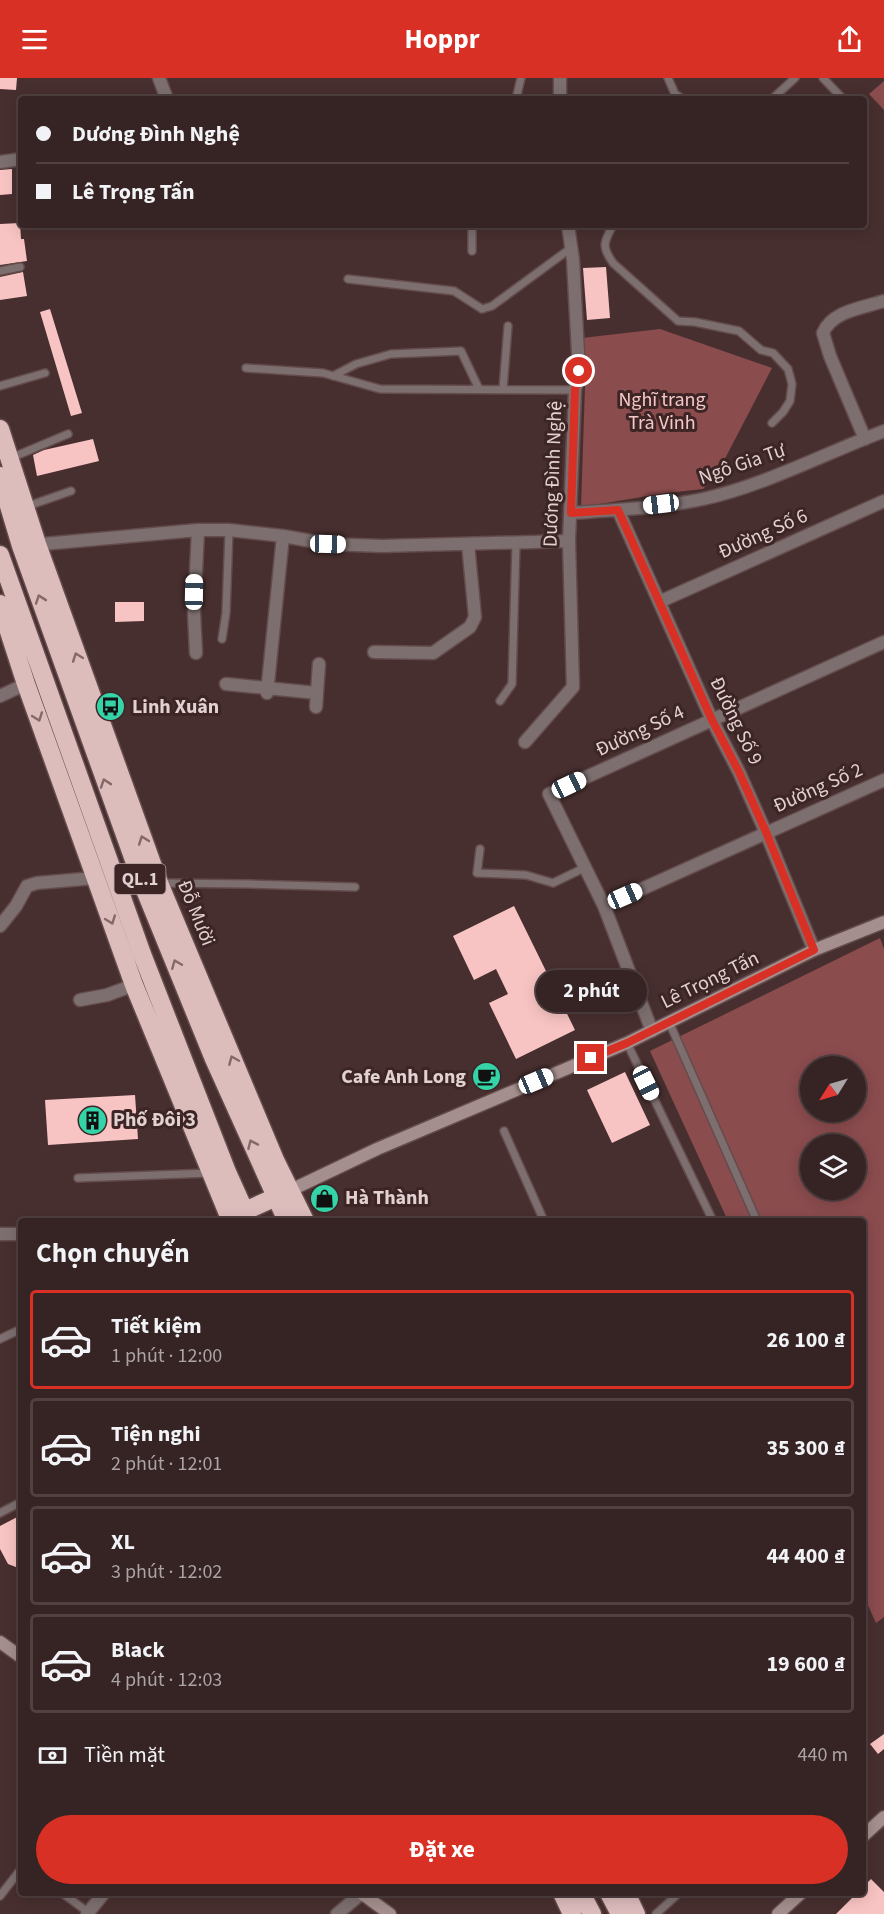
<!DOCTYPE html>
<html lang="vi">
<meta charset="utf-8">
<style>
body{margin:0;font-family:"Source Sans 3",sans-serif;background:#3d2b2b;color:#f1f3f6;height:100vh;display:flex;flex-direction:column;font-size:22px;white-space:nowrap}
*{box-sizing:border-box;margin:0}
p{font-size:20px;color:#aaa4a6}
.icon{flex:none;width:33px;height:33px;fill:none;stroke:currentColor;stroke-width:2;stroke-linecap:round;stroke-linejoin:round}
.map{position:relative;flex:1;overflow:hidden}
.panel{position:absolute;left:18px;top:1140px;width:848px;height:678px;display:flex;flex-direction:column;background:#362323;border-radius:6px;box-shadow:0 3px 15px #0003,0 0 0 2px #504041}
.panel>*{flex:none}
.hud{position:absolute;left:18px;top:18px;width:849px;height:132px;border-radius:6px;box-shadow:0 3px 15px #0003,0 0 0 2px #504041;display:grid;align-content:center;height:132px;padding:0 18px;background:#362323}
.needle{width:39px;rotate:233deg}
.controls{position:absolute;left:800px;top:978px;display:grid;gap:12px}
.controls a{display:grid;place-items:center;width:66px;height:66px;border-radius:50%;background:#362323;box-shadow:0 3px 15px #0003,0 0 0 2px #504041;font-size:30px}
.end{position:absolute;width:27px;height:27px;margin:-14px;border:8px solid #d93025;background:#fff;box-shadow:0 0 0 3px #fff}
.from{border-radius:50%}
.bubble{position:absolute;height:42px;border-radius:21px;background:#362323;box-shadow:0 3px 15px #0003,0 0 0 2px #504041;font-size:20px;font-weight:700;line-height:42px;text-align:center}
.car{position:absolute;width:18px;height:36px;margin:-18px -9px;border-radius:8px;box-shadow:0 0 4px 2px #0007;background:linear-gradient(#fff 24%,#345 0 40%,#fff 0 76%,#345 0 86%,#fff 0)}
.hud b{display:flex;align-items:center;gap:21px;height:57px;font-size:22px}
.hud b+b{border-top:2px solid #504041}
.hud i{width:15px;height:15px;background:#f1f3f6}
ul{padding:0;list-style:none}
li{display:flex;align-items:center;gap:18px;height:99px;margin:0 12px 9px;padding:0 6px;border:3px solid #504041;border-radius:6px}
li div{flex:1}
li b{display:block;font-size:22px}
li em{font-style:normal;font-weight:700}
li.on{border-color:#d93025}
li>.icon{width:54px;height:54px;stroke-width:1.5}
h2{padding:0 18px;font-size:27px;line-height:72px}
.pay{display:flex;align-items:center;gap:15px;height:66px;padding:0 18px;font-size:22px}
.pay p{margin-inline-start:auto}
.button{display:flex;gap:12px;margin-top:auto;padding:12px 18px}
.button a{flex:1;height:69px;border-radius:36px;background:#d93025;color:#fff;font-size:24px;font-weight:700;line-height:69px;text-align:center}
header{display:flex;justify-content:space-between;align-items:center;height:78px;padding:0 18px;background:#d93025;color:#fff;font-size:27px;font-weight:700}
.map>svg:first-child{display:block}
.green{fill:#8b4c4e;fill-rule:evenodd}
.building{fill:#f8c4c3}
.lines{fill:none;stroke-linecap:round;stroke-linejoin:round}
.lane-casing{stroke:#644c4c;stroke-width:10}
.street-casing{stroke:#644c4c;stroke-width:15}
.secondary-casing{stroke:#644c4c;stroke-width:15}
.highway-casing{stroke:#644c4c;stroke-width:21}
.lane{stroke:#7d6f6f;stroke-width:7}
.street{stroke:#7d6f6f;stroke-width:12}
.secondary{stroke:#a48f8e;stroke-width:12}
.highway{stroke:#ddbcbc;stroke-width:18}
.oneway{stroke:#856969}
.route{stroke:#d93025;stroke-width:8}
.labels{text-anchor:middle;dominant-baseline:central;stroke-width:6;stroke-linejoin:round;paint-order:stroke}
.shield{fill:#3d2525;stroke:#b09d9d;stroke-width:1.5}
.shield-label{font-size:18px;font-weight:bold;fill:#e1d1d0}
.park-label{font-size:20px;fill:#f5c8c7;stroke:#3d2525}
.street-label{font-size:20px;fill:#e1d1d0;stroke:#3d2525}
.poi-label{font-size:20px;font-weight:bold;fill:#e1d1d0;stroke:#3d2525;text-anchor:start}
</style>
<header><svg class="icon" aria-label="menu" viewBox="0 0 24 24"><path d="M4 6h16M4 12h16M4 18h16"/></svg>Hoppr<svg class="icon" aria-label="share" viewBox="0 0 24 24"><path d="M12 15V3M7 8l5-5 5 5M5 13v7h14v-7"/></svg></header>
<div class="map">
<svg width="884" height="1836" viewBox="0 0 884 1836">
<rect width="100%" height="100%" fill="#482f2f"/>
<path class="green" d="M884 3V32L869 16Z
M660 251 772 290 717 396 703 411 666 415 581 429 585 308 582 260Z
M880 860 884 871V1539L876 1545 862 1514V1143H728L650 973ZM810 988H855V1034H810ZM810 1066H855V1112H810Z"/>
<path class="building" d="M0 0H17L16 12 0 11Z
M12 91V116L0 117V92Z
M20 145 21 161H24L27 183 0 187V146Z
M606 189 610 240 587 242 583 190Z
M23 194 27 218 0 222V199Z
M50 231 82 335 71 338 40 234Z
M93 361 99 383 37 398 33 377 44 372Z
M115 524H144V543L115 544Z
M514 828 575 952 516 981 489 925 508 916 496 891 474 902 453 858Z
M625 994 650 1047 612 1065 587 1012Z
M135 1017 138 1061 48 1067 45 1022Z
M21 1437V1491L8 1486 0 1471V1448Z
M884 1656V1671L878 1676 870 1666Z
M871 1801 884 1814V1836H836L857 1815H862V1810Z"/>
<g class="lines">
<defs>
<path id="lane" d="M668 0 675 16 683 21
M823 0 843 21
M516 21 521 0
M772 21 795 0
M613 147C604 164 601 168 613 185L678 243 695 244 739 253 761 272 773 275 788 291 792 306 790 323 783 334 772 345
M472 173V147
M0 193 20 189
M348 201 454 213 482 231 492 228 571 170
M246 290 323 295 380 311 575 312
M333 298 356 286 391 276 461 273 479 311
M0 308 45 295
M503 311 508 248
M10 378 18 377 68 356
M25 429 71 413
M222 561 226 535 229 452
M500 623 512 606 516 465
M480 771 477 795 526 797 553 805 586 789
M161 805 249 806 355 809
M669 944 757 1143
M627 965 713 1143
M504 1053 544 1143
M78 1100 210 1095
M0 1261 21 1251
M0 1435 21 1424
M62 1815 88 1834
M0 1818 21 1791
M656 1836 679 1815"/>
<path id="street" d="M159 0 167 21
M560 0V21
M0 84 21 81
M865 361 830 278 823 255C832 233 862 230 884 223
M618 432 712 642 739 694 766 755 814 872
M571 435C614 432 660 430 703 421 763 408 826 375 884 353
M32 467 198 452H229L283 458 328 466 382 468 569 463
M659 524 884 423
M374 574 433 575 470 549 475 539 468 466
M196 575 194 535 198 452
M226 606 317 615
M267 615 283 458
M0 618 26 606
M316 629 319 586
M525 664 573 609 569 463 575 312 579 293 573 182 568 147
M604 828 884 702
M0 848 16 828 27 808 37 805 95 800
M80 922 107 917 134 907
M652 953 604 828 549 716 884 564
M0 1156H21
M87 1836 104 1815
M337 1836 362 1815"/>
<path id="secondary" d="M291 1112 377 1071 627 965 814 872 884 844
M0 1564 21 1579
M862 1759 884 1739
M361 1815 390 1836
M778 1836 801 1815"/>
<path id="highway" d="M0 351 37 466 159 805 275 1082 305 1143
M0 398 21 468 143 807 214 981 287 1143
M0 477 142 876 227 1094 249 1143
M0 526 26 606 134 907 231 1143
M234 1138 285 1115
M562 1815 572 1836
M581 1815 592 1836
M609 1815 620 1836
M626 1815 636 1836"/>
</defs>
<use href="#lane" class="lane-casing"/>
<use href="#street" class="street-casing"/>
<use href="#secondary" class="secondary-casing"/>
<use href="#highway" class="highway-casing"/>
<use href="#lane" class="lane"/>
<use href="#street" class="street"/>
<use href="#secondary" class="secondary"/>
<use href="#highway" class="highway"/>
</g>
<defs><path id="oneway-chevron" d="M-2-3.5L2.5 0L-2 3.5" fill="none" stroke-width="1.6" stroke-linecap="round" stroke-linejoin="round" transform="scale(1.5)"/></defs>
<g class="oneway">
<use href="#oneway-chevron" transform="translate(40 521) rotate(-109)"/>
<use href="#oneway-chevron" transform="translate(77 579) rotate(-110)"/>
<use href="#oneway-chevron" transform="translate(38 639) rotate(70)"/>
<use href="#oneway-chevron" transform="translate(105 705) rotate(-109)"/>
<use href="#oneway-chevron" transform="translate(143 762) rotate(-110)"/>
<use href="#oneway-chevron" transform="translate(111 842) rotate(70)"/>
<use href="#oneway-chevron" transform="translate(176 886) rotate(-112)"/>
<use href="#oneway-chevron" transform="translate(233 982) rotate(-113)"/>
<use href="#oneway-chevron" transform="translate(252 1066) rotate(-114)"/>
</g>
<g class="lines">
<path class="route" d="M579 293 575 312 571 435 618 432 712 642 739 694 766 754 814 872 627 965 591 980"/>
</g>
<defs>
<symbol id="bus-disc" viewBox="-11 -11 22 22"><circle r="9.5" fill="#34d4a8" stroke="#3d2525"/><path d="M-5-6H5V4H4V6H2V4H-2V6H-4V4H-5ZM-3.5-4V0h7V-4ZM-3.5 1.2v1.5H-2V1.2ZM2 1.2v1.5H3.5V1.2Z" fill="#111"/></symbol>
<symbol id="cafe-disc" viewBox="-11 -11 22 22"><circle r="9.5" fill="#34d4a8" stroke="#3d2525"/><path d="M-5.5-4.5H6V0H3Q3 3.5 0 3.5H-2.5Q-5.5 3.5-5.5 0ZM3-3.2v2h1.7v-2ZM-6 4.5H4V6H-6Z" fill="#111"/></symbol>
<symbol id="building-disc" viewBox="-11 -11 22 22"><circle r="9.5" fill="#34d4a8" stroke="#3d2525"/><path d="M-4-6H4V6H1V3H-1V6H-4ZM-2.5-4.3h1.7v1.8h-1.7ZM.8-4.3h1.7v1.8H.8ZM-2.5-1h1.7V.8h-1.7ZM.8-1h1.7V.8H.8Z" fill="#111"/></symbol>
<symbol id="shop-disc" viewBox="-11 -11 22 22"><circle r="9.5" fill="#34d4a8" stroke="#3d2525"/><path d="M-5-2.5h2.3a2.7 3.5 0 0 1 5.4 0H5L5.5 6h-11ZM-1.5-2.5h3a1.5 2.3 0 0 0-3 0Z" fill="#111"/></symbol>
</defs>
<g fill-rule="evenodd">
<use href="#bus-disc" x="94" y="612" width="33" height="33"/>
<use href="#cafe-disc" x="470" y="982" width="33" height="33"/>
<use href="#building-disc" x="76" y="1026" width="33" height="33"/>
<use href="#shop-disc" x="308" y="1104" width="33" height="33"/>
</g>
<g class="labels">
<rect class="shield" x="114.5" y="786" width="51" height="30" rx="4.5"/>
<g class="shield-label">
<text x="140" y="801">QL.1</text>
</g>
<g class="park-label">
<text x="662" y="322">Nghĩ trang<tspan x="662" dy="23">Trà Vinh</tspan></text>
</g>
<g class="street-label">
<text transform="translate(742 386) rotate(-19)">Ngô Gia Tự</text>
<text transform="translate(553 396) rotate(-88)">Dương Đình Nghệ</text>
<text transform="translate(763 456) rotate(-24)">Đường Số 6</text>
<text transform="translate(736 643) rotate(64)">Đường Số 9</text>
<text transform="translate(640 653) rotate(-25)">Đường Số 4</text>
<text transform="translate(818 710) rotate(-24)">Đường Số 2</text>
<text transform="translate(196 835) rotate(68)">Đỗ Mười</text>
<text transform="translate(710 902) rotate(-26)">Lê Trọng Tấn</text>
</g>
<g class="poi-label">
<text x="132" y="629">Linh Xuân</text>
<text x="466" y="999" text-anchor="end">Cafe Anh Long</text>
<text x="113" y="1042">Phố Đôi 3</text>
<text x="345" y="1120">Hà Thành</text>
</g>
</g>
</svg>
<div class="controls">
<a><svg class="needle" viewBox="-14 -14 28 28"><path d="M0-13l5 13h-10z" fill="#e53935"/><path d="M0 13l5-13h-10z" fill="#aaa4a6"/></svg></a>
<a><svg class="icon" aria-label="layers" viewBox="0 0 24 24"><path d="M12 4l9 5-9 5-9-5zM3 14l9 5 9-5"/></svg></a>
</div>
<i class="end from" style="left:579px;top:293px"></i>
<i class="end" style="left:591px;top:980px"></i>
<div class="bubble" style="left:536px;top:892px;width:111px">2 phút</div>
<i class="car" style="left:661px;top:426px;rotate:263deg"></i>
<i class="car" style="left:328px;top:466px;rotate:91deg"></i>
<i class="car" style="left:194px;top:514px;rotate:1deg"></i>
<i class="car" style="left:569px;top:707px;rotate:65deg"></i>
<i class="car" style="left:625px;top:818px;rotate:66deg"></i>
<i class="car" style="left:536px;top:1003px;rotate:67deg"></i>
<i class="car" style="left:646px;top:1005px;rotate:154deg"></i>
<div class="hud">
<b><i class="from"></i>Dương Đình Nghệ</b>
<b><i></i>Lê Trọng Tấn</b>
</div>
<section class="panel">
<h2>Chọn chuyến</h2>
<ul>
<li class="on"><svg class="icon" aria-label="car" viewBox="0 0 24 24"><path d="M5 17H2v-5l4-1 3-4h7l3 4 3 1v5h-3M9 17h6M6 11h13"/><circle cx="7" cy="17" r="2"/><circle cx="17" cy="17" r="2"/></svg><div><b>Tiết kiệm</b><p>1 phút · 12:00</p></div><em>26 100 ₫</em></li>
<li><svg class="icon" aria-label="car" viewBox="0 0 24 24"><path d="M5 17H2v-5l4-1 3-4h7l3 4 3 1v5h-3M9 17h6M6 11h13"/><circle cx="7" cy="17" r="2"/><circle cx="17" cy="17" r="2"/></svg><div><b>Tiện nghi</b><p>2 phút · 12:01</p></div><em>35 300 ₫</em></li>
<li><svg class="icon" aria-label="car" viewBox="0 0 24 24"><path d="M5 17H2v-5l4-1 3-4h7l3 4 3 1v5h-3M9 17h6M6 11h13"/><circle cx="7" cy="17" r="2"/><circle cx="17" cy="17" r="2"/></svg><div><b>XL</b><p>3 phút · 12:02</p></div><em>44 400 ₫</em></li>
<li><svg class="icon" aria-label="car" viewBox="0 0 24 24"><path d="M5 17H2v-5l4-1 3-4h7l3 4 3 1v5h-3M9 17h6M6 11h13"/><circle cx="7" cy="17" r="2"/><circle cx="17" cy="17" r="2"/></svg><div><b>Black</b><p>4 phút · 12:03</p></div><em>19 600 ₫</em></li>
</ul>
<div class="pay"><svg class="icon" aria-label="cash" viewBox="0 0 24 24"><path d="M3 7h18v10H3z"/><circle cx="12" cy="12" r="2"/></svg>Tiền mặt<p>440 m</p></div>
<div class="button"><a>Đặt xe</a></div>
</section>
</div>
